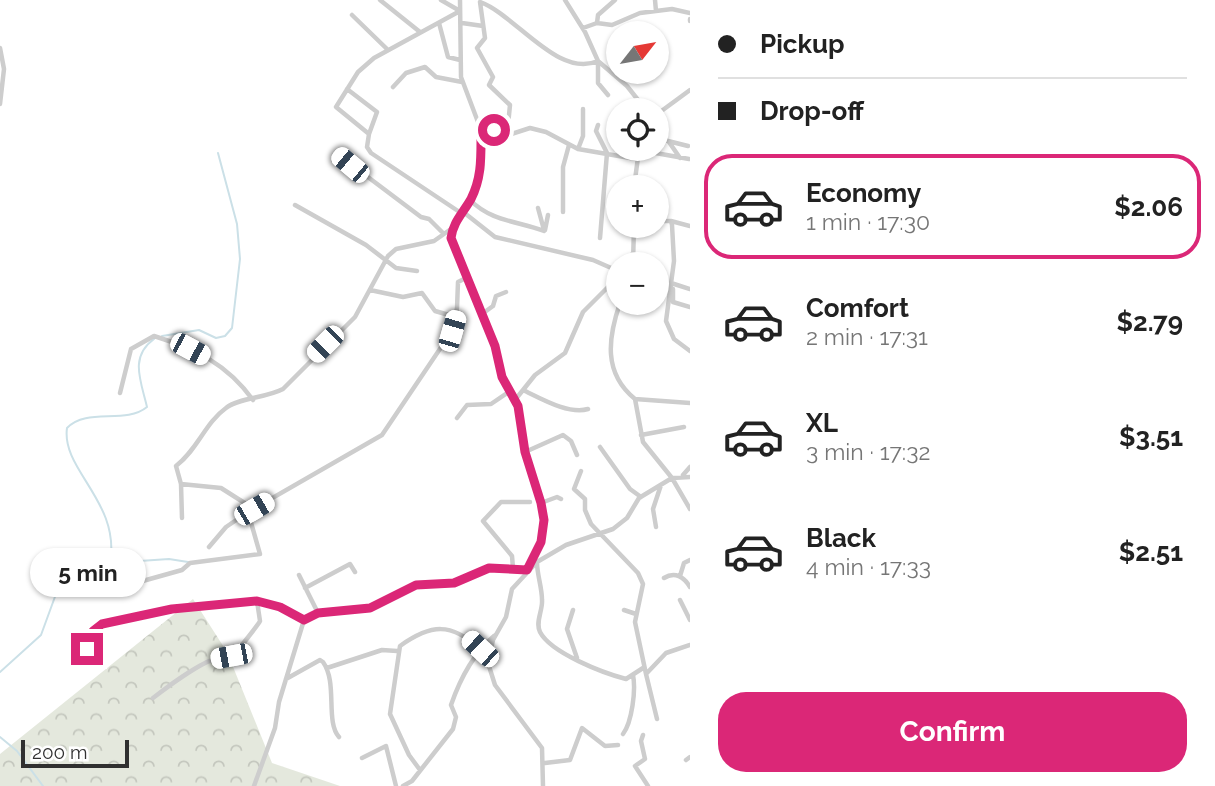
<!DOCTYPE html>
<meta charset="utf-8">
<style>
body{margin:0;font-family:Raleway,sans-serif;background:#f6f6f6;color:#222;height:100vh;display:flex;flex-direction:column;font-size:26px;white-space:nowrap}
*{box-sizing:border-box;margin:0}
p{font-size:23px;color:#767676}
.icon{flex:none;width:38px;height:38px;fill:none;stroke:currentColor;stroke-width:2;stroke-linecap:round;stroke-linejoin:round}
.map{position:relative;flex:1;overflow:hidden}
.side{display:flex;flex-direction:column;background:#fff;width:525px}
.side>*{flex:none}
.guide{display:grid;align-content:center;height:154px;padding:0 28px;background:#fff}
.needle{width:46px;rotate:59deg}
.buttons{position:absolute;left:606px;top:21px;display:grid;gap:14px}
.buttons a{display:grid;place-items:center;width:63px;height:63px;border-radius:50%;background:#fff;box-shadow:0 2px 5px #0004;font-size:35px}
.scale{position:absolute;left:21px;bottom:18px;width:108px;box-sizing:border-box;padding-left:7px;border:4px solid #303030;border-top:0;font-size:19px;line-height:24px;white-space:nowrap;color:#303030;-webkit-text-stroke:5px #fff;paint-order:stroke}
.end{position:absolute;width:32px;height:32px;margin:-16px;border:9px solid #db2777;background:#fff;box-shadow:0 0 0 4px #fff}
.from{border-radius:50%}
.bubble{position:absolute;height:49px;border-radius:24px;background:#fff;box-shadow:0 2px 5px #0004;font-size:23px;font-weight:700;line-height:49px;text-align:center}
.car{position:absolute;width:21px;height:42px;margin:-21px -10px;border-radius:9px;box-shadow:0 0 5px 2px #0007;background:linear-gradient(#fff 24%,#345 0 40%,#fff 0 76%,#345 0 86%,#fff 0)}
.guide b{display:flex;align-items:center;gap:24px;height:66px;font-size:26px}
.guide b+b{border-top:2px solid #e0e0e0}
.guide i{width:18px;height:18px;background:#222}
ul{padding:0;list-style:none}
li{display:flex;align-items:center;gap:21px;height:105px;margin:0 14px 10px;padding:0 14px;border:4px solid transparent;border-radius:28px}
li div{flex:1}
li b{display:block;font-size:26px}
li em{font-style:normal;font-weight:700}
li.current{border-color:#db2777}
li>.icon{width:63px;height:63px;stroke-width:1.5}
.cta{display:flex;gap:14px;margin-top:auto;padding:14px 28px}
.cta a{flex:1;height:80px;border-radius:28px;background:#db2777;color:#fff;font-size:28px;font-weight:700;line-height:80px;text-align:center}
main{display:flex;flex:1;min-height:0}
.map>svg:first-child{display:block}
.park{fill:url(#park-crowns)}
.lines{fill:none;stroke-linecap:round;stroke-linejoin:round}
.stream{stroke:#cbe0e7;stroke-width:2}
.minor{stroke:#cdcdcd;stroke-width:4.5}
.route{stroke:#db2777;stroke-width:9}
</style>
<main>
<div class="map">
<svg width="690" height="786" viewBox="0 0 690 786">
<defs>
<pattern id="park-crowns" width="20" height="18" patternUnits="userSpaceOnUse" patternTransform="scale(1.75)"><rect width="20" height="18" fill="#e4e8dd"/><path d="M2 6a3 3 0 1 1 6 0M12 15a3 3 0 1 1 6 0" fill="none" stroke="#c4c7be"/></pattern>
</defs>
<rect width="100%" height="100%" fill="#fff"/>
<path class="park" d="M193 599 227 652 272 763 340 786H0V754Z"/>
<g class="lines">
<path class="stream" d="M162 336 199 330 216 338 225 336 232 328 240 259 237 224 218 153
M110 563 169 559 188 562
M0 672 41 635 60 583 76 568H99L110 563C121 502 61 470 67 428 87 407 125 425 147 407 141 381 129 357 154 339
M0 737 17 751 43 786"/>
<path class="minor" d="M380 0 420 32
M441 0 460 11 374 58 358 72 336 107 369 134 367 147 371 153 461 213
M460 0 461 77 481 130 482 169 470 200 453 225 451 238 495 346 502 377 520 414 525 452 544 520 541 542 530 567
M565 0 585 32 598 61 627 86 646 110
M655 0 656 11
M352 15 387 49
M690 19V21
M439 23 448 57 460 60
M462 23 483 26
M597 23 598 15 615 0
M583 28 597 23 612 25 640 13 672 9 690 13
M0 48 4 69 0 104
M393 87 406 73 425 67 436 77 462 82
M347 89 377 112 369 134
M656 115 690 90
M598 125 596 131 607 153 600 238
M489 129 507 131
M507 135 510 105 489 85 493 77 477 48 485 38 480 2C516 15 558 79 598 61V83L608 95
M656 138 688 146
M481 140H493L530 128 546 132 578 149 636 159
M669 142 680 158
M578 149 583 136V109
M639 150 689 159
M336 153 421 217 429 219 444 234
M634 187 639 150
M470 200C492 222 518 221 544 231
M295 205 366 245 396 268 417 271
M538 208 544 230
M462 211 495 237 593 260 618 271
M563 212V167L569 145
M656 221H671L672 225 674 261 666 321 674 339 690 351
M671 221 690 226
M545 230 548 215
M626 264 633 253
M633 264 634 226
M671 283 690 289
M673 289V302L690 307
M370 290 403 297 422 293 435 311 456 317
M620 303C608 338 603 373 635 399L690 403
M482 314 493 306 496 296 506 292
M523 390C540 398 569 415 588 409
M120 393 131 349 154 336C196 349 227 364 253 400
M635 399 643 442 672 478 690 509
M515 400 535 375 565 353 583 312 618 277
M457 418 467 405 491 404 510 391
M641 435 684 427
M600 447 630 489 641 497
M525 452 563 435 571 441 577 455
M581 471 574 489 585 499V510L591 524 638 573 643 584 635 622 646 674
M683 475 690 467
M181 484 221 488 254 509
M541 503 557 497 561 499
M182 518 181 484 176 466C198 449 205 423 226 408 238 398 266 398 283 389L355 317 388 256 396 249 434 241 451 229
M656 527 653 509 661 485
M209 547 226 527 248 512
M537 562C537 575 542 587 542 600 543 610 535 622 540 632 551 653 603 673 626 679L643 668
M513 568 512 556 483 521 501 502H530
M299 575 318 613
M680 576 684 563 690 560
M664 578C675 571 684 577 690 587
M132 584 182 570 190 563 260 554 248 512 382 435 452 331 457 308 458 282 466 278
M305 588 350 564 355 572
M680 600 690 620
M573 610 567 629 577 658
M624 610 636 614
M87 649 93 631 102 624 172 609 257 601 280 607 304 620 318 613 370 608 416 585 454 583 489 568 527 570
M327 668 382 650 397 651
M286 679 320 660 323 662C338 683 325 721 339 737
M153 698C170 685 187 672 207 662 215 658 226 659 233 655 236 653 258 625 260 621L257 601
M657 719 646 674 666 653 690 645
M623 734C632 722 636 690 633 675
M643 735 641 741 645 759 635 766 648 786
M362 758 386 746 396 786
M686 760 690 757
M545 763 570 760 582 728 605 746 618 745
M420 770 409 755 390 714 400 646C431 624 451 622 480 649
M254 786 275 728 279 702 304 620
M403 786 412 781 453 729 456 717 451 705C460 679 473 654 494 636
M543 786 542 748 495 685 488 663 493 640 506 617 512 589 537 562 566 545 613 529 627 518 639 498 672 478 690 477"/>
</g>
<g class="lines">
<path class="route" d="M87 649 93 631 102 624 172 609 257 601 280 607 304 620 318 613 370 608 416 585 454 583 489 568 527 570 541 542 544 520 541 503 525 452 518 406 502 377 495 346 451 238C453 222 463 213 471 199 481 179 481 161 481 140L507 135 506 131 494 130"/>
</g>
</svg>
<div class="buttons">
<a><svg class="needle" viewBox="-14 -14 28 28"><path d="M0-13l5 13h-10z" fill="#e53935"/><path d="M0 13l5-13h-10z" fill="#767676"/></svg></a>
<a><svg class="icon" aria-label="locate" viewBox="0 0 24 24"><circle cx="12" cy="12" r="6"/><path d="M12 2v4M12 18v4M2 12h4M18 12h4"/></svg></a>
<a>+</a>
<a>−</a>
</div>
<div class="scale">200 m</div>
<i class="end from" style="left:494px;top:130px"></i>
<i class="end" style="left:87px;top:649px"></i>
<div class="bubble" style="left:30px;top:548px;width:116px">5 min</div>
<i class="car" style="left:350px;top:165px;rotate:310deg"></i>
<i class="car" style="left:452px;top:331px;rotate:16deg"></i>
<i class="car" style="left:325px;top:344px;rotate:225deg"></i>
<i class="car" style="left:190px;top:349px;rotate:118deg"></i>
<i class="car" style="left:254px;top:509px;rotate:60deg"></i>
<i class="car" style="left:480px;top:649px;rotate:313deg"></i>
<i class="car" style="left:231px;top:656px;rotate:259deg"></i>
</div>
<section class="side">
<div class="guide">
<b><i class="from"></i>Pickup</b>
<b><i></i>Drop-off</b>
</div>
<ul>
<li class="current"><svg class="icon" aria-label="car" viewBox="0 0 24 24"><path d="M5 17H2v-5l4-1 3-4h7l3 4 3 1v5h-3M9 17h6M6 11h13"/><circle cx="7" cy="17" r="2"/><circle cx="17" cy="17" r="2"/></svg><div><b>Economy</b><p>1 min · 17:30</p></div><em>$2.06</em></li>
<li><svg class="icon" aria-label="car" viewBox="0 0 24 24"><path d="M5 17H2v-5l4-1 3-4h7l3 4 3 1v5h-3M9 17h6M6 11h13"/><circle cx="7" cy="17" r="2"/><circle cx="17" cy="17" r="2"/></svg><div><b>Comfort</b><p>2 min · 17:31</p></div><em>$2.79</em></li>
<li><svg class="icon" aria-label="car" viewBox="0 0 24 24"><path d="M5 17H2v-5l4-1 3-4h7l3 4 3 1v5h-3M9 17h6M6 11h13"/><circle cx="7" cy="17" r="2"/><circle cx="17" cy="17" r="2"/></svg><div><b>XL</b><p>3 min · 17:32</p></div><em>$3.51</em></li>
<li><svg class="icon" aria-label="car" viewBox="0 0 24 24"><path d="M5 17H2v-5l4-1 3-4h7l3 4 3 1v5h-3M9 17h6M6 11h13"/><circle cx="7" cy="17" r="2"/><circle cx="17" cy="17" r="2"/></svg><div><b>Black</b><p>4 min · 17:33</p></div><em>$2.51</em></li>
</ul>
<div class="cta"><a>Confirm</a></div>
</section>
</main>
